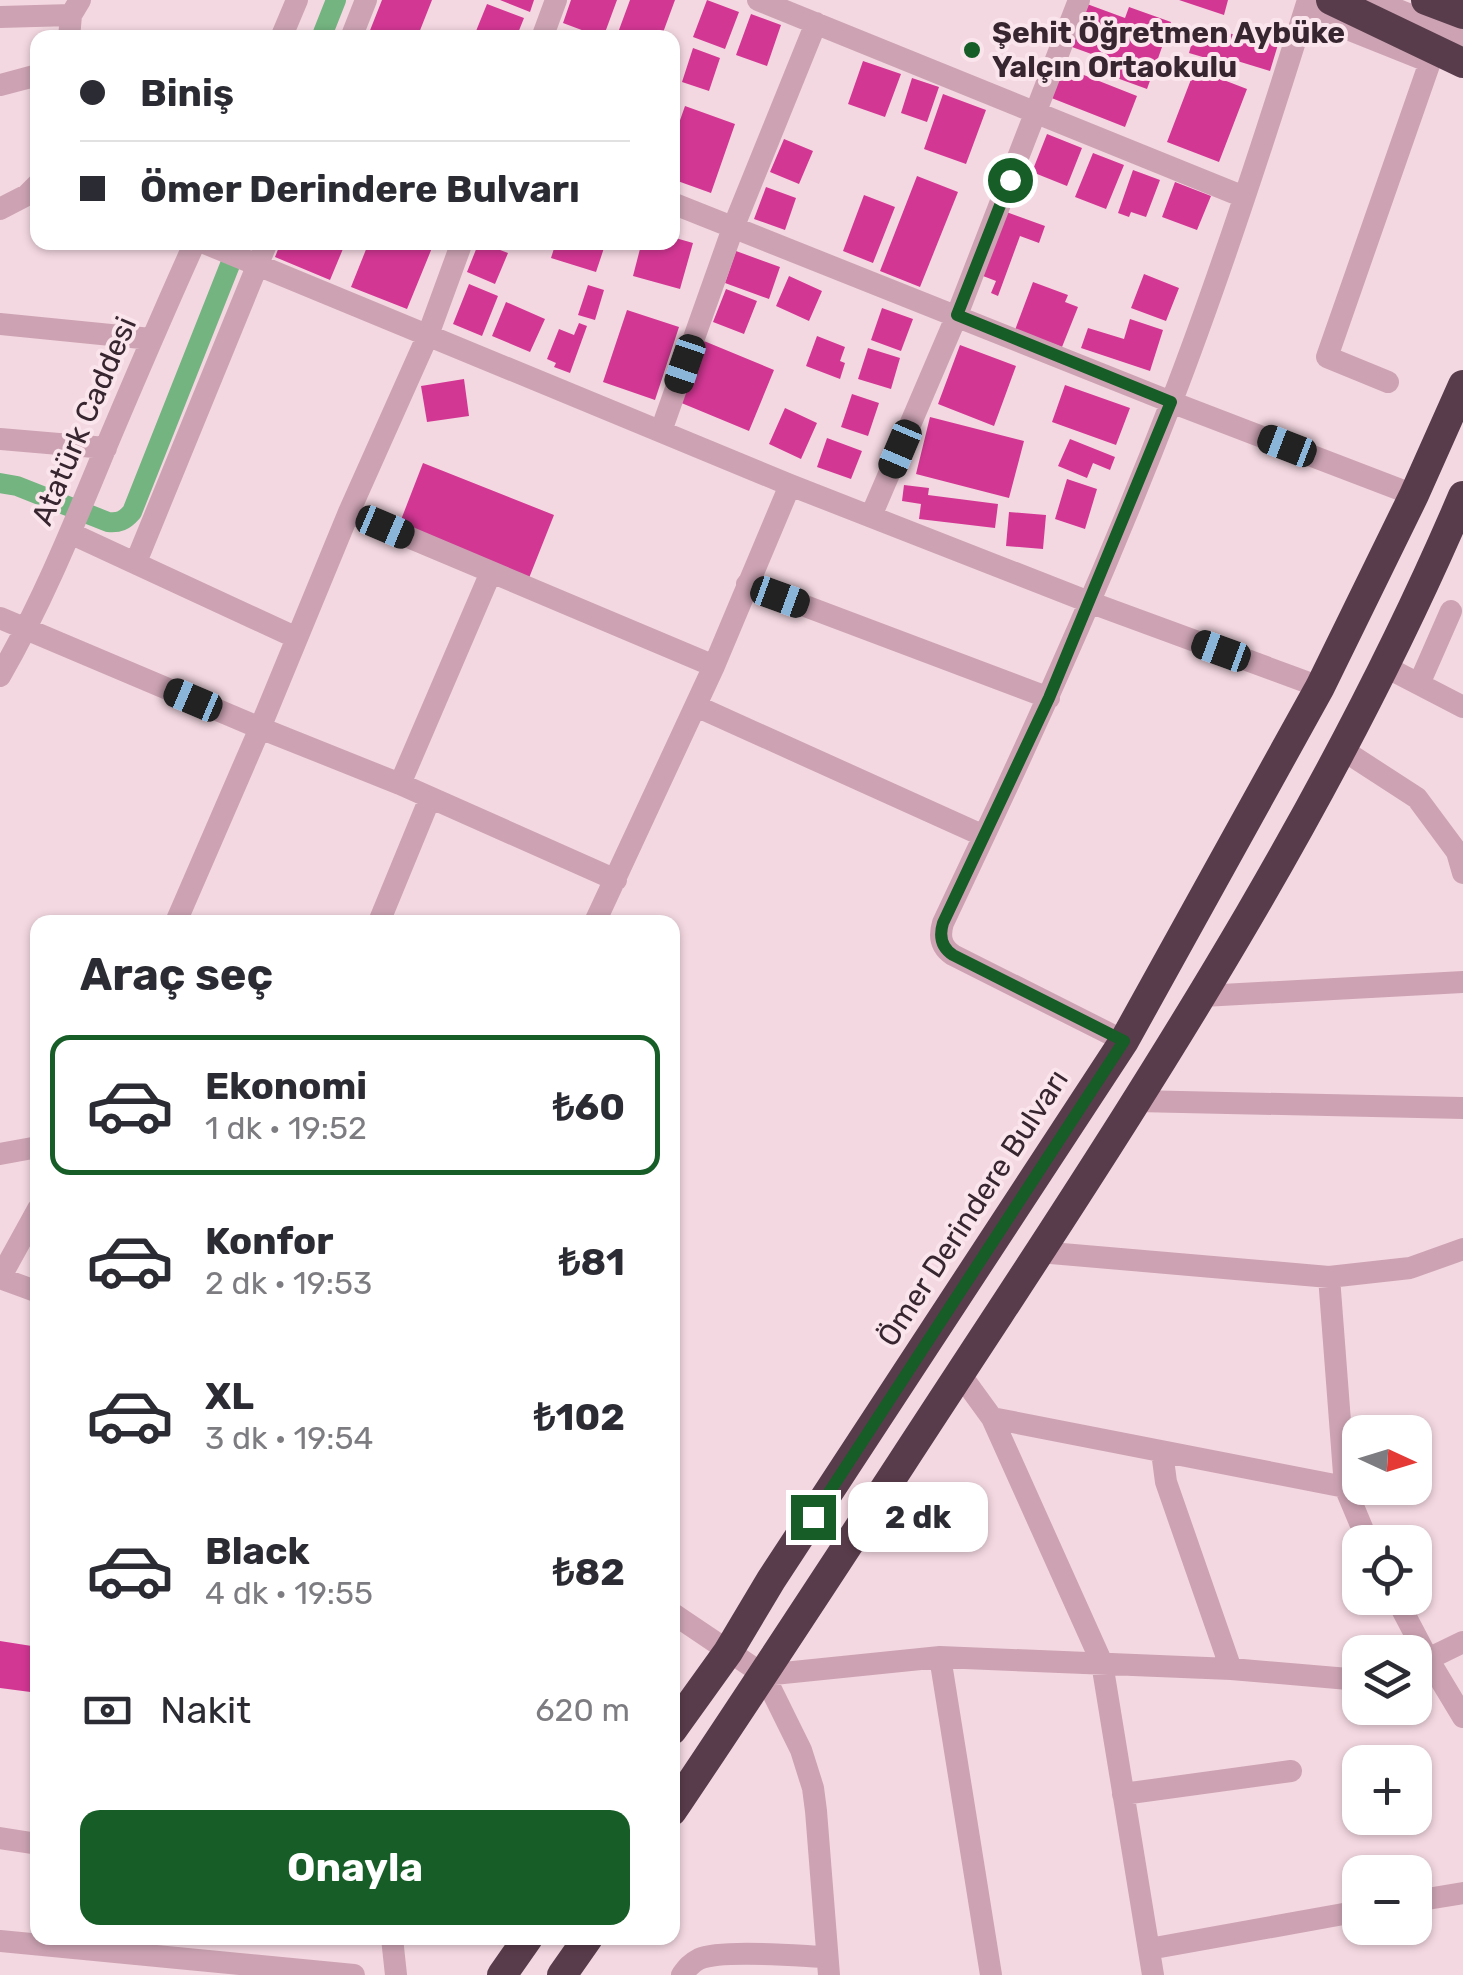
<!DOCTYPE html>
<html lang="tr">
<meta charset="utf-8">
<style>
body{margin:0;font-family:Rubik,sans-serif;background:#f2f2f3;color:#2b2b33;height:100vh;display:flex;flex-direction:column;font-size:38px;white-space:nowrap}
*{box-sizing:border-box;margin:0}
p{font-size:32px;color:#7c7c81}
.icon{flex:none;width:55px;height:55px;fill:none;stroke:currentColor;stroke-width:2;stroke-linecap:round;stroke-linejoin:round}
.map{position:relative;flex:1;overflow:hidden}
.side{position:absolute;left:30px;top:915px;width:650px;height:1030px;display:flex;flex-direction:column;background:#fff;border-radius:20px;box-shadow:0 2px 8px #0004}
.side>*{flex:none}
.banner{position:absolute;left:30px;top:30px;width:650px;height:220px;border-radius:20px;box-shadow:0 2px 8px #0004;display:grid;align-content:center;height:220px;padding:0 50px;background:#fff}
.needle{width:65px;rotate:94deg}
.buttons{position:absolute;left:1342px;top:1415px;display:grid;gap:20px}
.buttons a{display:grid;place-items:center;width:90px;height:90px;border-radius:20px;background:#fff;box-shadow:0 2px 8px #0004;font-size:50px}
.end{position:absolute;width:45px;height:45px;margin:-22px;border:12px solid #175d27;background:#fff;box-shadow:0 0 0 5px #fff}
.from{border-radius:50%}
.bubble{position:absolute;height:70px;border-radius:20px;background:#fff;box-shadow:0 2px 8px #0004;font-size:32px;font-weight:700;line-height:70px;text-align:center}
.car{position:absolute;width:30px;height:60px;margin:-30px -15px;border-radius:12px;box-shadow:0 0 8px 2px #0007;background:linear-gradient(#222 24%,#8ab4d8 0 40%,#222 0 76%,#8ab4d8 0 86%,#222 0)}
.banner b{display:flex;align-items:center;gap:35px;height:95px;font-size:38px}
.banner b+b{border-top:2px solid #e1e1e2}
.banner i{width:25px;height:25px;background:#2b2b33}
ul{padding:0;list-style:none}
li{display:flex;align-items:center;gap:30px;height:140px;margin:0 20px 15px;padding:0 30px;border:5px solid transparent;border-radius:20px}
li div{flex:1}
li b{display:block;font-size:38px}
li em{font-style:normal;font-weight:700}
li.active{border-color:#175d27}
li>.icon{width:90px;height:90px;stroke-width:1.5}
h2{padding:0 50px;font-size:45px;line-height:120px}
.pay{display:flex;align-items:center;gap:25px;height:110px;padding:0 50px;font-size:38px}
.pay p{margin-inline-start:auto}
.button{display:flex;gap:20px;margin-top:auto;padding:20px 50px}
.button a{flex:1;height:115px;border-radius:20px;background:#175d27;color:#fff;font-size:40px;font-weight:700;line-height:115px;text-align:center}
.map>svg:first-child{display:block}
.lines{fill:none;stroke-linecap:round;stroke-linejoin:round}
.canal{stroke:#74b481;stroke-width:20}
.building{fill:#d33794}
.minor{stroke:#cda3b3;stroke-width:22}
.highway{stroke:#593c4b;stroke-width:30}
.route{stroke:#175d27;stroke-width:12}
.poi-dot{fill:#175d27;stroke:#fbe5ec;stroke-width:4}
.labels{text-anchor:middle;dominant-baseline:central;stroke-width:8;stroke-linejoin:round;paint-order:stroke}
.poi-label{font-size:30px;font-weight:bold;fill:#37262f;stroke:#fbe5ec;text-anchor:start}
.street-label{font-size:30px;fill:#37262f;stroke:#fbe5ec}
</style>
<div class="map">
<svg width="1463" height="1975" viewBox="0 0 1463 1975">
<rect width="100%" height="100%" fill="#f4d8e1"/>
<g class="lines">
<path class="canal" d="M321 38 336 0
M0 483 17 486 108 522C119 523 124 521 132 512L239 242"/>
</g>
<path class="building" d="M382 0H432L417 38H367Z
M500 0H534L530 12Z
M571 0H617L603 38 563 23Z
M630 0H675L661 38H616Z
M707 0 739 12 725 49 693 37Z
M1179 0H1228L1224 15Z
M487 4 524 18 516 38 474 36Z
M1087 4 1125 18 1129 7 1171 22 1147 89 1103 73 1108 60 1072 47Z
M751 14 781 25 767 66 736 55Z
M1197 24 1239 36 1241 26 1280 38 1270 71 1234 60 1233 66 1189 53Z
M693 48 720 58 709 91 682 82Z
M863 61 901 74 885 117 848 104Z
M1061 66 1137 96 1125 127 1049 97Z
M1195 69 1247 89 1219 162 1167 142Z
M912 78 939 87 927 122 901 113Z
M943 94 986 110 966 164 924 149Z
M685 106 735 124 711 193 672 179V143Z
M1047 134 1082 148 1067 186 1032 172Z
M784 139 813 151 799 184 770 172Z
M1093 153 1124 165 1106 209 1075 197Z
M1133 170 1160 180 1146 217 1131 212 1129 217 1118 213Z
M917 176 958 192 920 287 880 271Z
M1175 182 1211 196 1197 230 1162 217Z
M766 187 796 198 785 230 754 219Z
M864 195 895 207 873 263 843 251Z
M1001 210 1045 226 1039 243 1020 236 998 296 991 293 996 281 983 276Z
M672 237 693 243 680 289 633 276 641 245 655 249 657 242H672Z
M281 242H342L345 244 330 280 275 257Z
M369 242 434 243 407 309 351 287Z
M479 242 508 253 495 284 467 272Z
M556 242H606L596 272 551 258Z
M736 251 780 267 769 299 725 283Z
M1144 274 1179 288 1166 321 1131 308Z
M789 276 822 291 809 321 776 306Z
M1033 282 1068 295 1065 302 1078 307 1062 347 1015 330Z
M469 284 498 296 482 336 453 324Z
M588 285 604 290 595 320 578 315Z
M726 289 757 301 744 334 713 322Z
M506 302 545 319 530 352 492 336Z
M882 308 913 319 901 351 871 340Z
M627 310 679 327 655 400 603 382Z
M1130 319 1163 330 1150 371 1081 348 1088 328 1124 339Z
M579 323 587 326 570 373 554 367 556 363 547 359 559 329 574 335Z
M817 336 845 347 840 361 845 363 840 379 806 366Z
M704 341 774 370 749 431 679 402Z
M960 345 1016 366 994 426 938 404Z
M868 348 900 358 891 389 858 379Z
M464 379 469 416 427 422 421 386Z
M1065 385 1130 408 1116 445 1052 422Z
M852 394 879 403 868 436 841 427Z
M785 408 817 423 801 459 769 444Z
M930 417 1024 441 1009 498 916 474Z
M827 438 862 451 851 479 817 467Z
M1070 439 1115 457 1110 470 1093 463 1087 478 1058 466Z
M423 463 554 515 529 578 399 525Z
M1067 479 1097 489 1085 529 1055 519Z
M904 485 929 488 928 495 998 504 995 528 919 519 921 504 902 501Z
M1009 512 1046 515 1043 549 1006 546Z
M0 1641 38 1647V1693L0 1688Z"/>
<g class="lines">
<path class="minor" d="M758 0 1244 197
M1373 0 1463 36
M1305 12 1430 62 1327 357 1388 382
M0 17 71 15
M69 38 71 15 80 0
M281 38 297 0
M351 38 366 0
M542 38 556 0
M0 85 38 75
M672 203 1171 402 1414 495
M0 209 27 195 38 184
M202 242 790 485 1089 602 1320 687
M0 324 151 339
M661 431 733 228 816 23
M0 439 106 448
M349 512 714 666
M871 516 957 315 1079 0
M70 533 297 638
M136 562 267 242
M747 584 1049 698
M0 618 260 728 400 784 616 880
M1384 666 1463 707
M0 676C41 605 72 529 103 454 133 383 163 313 195 242
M1419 684 1451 611
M696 706 984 836C1051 694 1114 550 1171 403 1222 271 1266 135 1308 0
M1343 750 1417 798 1457 852 1463 873
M400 784 491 572
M984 836 943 923C939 936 941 947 953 955L1124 1041
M176 922 260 728 349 512 428 335 462 242
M379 922 430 798
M595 922 714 666 790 485
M1203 996 1463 982
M1136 1101 1463 1108
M0 1154 38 1147
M38 1209 0 1278 38 1292
M1039 1252 1329 1277 1410 1268 1463 1249
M1329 1277 1345 1487
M960 1374 992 1418 1102 1663 1153 1975
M992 1418 1345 1487 1368 1542
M1162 1452 1166 1482 1231 1669
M1396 1598 1428 1659 1463 1717
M672 1613 764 1675 801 1750 813 1788 816 1811 829 1975
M940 1657 991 1975
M1428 1659 1463 1642
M764 1675 940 1657 1231 1669 1360 1680
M1123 1794 1291 1771
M0 1838 38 1844
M1415 1901 1463 1893
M392 1938 396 1975
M0 1941 354 1975
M1149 1949 1360 1911
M682 1975C687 1968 691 1963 699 1959 721 1949 799 1956 827 1957"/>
<path class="highway" d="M1331 0 1463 63
M1426 0 1463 14
M672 1730 728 1652 771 1580 1124 1041 1320 687 1414 495 1463 385
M672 1811C783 1646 890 1480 999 1314 1171 1051 1339 787 1463 496
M502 1975 528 1938
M562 1975 588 1938"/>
</g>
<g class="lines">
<path class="route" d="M813 1517 1124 1041 953 955C941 947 939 936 943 923L1049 698 1171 402 957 315 1010 180"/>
</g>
<circle class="poi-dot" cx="972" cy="50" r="10"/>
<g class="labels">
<g class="poi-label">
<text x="992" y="33">Şehit Öğretmen Aybüke<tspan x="992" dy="34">Yalçın Ortaokulu</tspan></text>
</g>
<g class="street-label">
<text transform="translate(84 421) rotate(-67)">Atatürk Caddesi</text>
<text transform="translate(973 1208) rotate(-57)">Ömer Derindere Bulvarı</text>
</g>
</g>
</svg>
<div class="buttons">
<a><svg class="needle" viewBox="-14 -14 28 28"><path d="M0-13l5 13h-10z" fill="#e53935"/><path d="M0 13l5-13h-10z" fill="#7c7c81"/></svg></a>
<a><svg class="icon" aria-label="locate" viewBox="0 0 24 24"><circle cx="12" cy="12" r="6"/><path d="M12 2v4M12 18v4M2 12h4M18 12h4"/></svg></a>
<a><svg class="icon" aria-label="layers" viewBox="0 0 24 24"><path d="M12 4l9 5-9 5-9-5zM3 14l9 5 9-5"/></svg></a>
<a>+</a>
<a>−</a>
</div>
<i class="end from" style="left:1010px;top:180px"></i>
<i class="end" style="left:813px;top:1517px"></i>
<div class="bubble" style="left:848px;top:1482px;width:140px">2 dk</div>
<i class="car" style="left:685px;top:364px;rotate:199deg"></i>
<i class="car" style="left:1287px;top:446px;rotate:291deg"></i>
<i class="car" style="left:900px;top:449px;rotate:203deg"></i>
<i class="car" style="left:385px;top:527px;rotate:113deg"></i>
<i class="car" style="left:780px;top:597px;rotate:110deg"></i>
<i class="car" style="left:1221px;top:651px;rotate:290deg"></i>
<i class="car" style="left:193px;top:700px;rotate:293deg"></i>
<div class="banner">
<b><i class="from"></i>Biniş</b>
<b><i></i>Ömer Derindere Bulvarı</b>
</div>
<section class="side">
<h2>Araç seç</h2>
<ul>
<li class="active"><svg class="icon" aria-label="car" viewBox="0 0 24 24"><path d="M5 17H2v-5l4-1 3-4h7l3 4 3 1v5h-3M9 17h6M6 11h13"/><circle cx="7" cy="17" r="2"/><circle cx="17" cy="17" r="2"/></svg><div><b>Ekonomi</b><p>1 dk · 19:52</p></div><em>₺60</em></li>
<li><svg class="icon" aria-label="car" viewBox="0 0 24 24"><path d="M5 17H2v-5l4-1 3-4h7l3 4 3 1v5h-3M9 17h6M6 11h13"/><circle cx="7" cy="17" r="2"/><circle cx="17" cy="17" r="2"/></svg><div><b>Konfor</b><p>2 dk · 19:53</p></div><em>₺81</em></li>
<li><svg class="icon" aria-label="car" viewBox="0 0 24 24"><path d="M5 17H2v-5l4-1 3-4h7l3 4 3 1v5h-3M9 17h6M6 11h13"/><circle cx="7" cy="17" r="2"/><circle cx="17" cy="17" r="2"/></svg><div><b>XL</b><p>3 dk · 19:54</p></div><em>₺102</em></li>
<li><svg class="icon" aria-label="car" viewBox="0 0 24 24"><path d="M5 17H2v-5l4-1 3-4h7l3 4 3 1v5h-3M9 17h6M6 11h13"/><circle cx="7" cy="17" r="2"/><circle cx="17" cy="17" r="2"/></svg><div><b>Black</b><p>4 dk · 19:55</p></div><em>₺82</em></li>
</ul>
<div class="pay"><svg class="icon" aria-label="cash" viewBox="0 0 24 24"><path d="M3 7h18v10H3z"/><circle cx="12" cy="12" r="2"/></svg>Nakit<p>620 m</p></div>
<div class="button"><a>Onayla</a></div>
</section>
</div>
